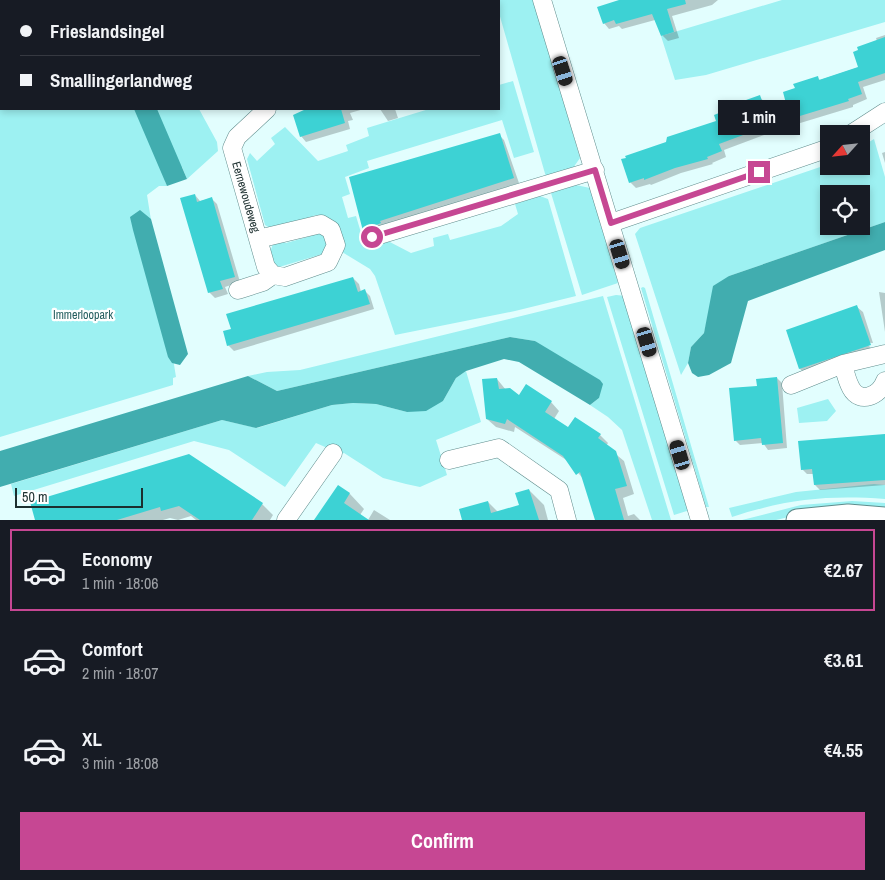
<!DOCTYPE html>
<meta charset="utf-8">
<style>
body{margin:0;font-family:"Archivo Narrow",sans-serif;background:#242831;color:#f1f3f6;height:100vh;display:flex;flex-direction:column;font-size:19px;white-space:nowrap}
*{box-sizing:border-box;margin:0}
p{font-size:16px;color:#9ea1a6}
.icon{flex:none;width:28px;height:28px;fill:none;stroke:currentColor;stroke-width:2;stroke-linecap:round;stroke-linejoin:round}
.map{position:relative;height:520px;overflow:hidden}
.details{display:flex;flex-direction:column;background:#171b24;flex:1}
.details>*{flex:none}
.banner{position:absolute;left:0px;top:0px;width:500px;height:110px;box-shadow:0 2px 8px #0003;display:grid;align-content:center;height:110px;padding:0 20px;background:#171b24}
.needle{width:32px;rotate:243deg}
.buttons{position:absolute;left:820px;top:125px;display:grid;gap:10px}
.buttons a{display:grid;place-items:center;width:50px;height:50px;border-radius:0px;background:#171b24;box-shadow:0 2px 8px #0003;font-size:25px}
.scale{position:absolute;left:15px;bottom:12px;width:128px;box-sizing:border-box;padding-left:5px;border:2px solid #1c2f2f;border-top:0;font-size:14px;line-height:18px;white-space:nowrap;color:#1c2f2f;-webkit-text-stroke:4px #fff;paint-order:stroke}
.end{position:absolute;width:22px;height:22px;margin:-11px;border:6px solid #c64793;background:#fff;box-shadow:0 0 0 2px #fff}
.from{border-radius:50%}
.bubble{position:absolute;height:35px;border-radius:0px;background:#171b24;box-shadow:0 2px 8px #0003;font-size:16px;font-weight:700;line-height:35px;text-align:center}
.car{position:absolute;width:15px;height:30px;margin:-15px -8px;border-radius:6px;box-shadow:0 0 4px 1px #0007;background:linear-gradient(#222 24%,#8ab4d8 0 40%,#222 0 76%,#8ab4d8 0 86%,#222 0)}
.banner b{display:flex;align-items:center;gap:18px;height:48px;font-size:19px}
.banner b+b{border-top:1px solid #363941}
.banner i{width:12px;height:12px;background:#f1f3f6}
ul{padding:9px 0 0;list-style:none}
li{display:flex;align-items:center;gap:15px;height:82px;margin:0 10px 8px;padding:0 10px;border:2px solid transparent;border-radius:0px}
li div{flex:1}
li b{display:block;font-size:19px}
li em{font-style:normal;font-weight:700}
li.current{border-color:#c64793}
li>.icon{width:45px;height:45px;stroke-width:1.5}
.button{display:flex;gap:10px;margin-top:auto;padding:10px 20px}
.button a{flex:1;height:58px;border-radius:0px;background:#c64793;color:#fff;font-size:20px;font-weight:700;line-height:58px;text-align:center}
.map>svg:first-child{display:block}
.green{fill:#9df1f2;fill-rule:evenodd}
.water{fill:#41adaf}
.shadow{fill:#0003}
.building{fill:#3dd2d4}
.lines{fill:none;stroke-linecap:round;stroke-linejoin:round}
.minor-casing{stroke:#5f8c8c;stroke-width:19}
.tertiary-casing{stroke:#5f8c8c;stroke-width:23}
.minor{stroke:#fff;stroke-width:18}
.tertiary{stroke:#fff;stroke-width:21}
.route{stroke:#c64793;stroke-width:6}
.labels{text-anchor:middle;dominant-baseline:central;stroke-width:4.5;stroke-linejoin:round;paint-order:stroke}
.street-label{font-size:12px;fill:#1c2f2f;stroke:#fff}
.park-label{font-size:12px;fill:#255f60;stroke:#fff}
</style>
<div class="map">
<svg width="885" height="520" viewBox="0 0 885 520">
<rect width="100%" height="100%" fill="#e2fefe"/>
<path class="green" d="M0 0H159L1 1V109H199L217 142 218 151 187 179 182 167 165 181 167 186H159L147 195 176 377 173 378V385L0 437Z
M495 0H534L580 158 573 168 546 177 499 13V1Z
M782 0H885V22L706 75 675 80 661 36Z
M513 81 534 152 514 158 502 120 367 161 369 168 345 177 350 194 342 197 348 218 356 216 365 246 386 240 411 253 434 246 433 238 448 234 450 240 501 226 518 214 515 204 540 196 548 199 576 296 515 311 395 335 375 276 370 269 342 252 328 219 316 215 273 230 265 225 247 159 250 153 257 161 275 144 271 138 285 127 318 161 348 151 346 145 369 136 367 128 429 109H499V85Z
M874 139 885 177V222L729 276 707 321 704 333 691 347 688 363 681 375 635 234 640 228 829 164V166H861V147ZM829 194H861V226H829Z
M576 185 590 188 618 283 582 295 551 193Z
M313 230 326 234 329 252 276 268 269 255 273 244 277 240 286 243 311 236Z
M643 287 645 288 709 507H706L641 288Z
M616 295 627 296 690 510 674 515 607 297Z
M603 296 671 520H652L622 430 608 417 590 405 599 398 535 341 510 337 277 391 248 376 267 372 300 370Z
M466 371 481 422 436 440 447 475 420 487 406 484 383 478 344 453 341 454 316 443 285 487 229 450 194 441 14 496 11 484 222 420 257 428 332 405 353 403 376 404 407 412 443 401 456 378Z
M828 399 836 411 827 421 799 423 797 408Z
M874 484 885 485V499C828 495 786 499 732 517L729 508 796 492Z
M852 501 885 503V514L797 515 776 520H742L801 505Z"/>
<path class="water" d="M134 109H157L187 179 167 186Z
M140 210 151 219 188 354 180 365 172 363 168 357 133 230 130 217Z
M885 222V250L748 301 731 363 709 375 698 377 692 373 688 363 691 347 704 333 713 286 729 276Z
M510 337 535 341 600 380 603 384 599 398 590 405 519 362 504 359 466 371 456 378 443 401 426 411 407 412 376 404 353 403 332 405 256 428 222 420 0 487V451L248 376 277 391Z"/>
<path class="shadow" d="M260 0H268L270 1H256Z
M297 0H316V1H297Z
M343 0H373V1H344Z
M624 0H718L712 5 672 16 679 38 668 41 662 35 655 20 622 29 619 26 609 29 604 23Z
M885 35V80L863 87 867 99 853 105V107L797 124 791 118 796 89 818 78 820 80 860 67 877 41 876 38Z
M760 97 765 103 775 131 724 150 726 157 712 163 713 164 681 173 651 185 650 184 636 188 630 182 667 142 718 121 721 114Z
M308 109H364L350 113 353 120 348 121 350 129 306 142 301 136 302 114Z
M380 109H395L398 118 388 121Z
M499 135 504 140 519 183 385 226 369 236 365 231 351 178Z
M885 152V163L882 153Z
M195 195 200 201 212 199 217 204 240 282 225 287 228 294 215 298 209 292Z
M353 278 359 284 361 292 365 291 370 296 374 309 234 351 228 345Z
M879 292 885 293V332Z
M857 307 863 312 873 343 859 342 869 346 874 351 806 374 800 369 787 331Z
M777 378 782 383 787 448 768 450 763 443 740 445 735 440 758 388Z
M497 379 506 390 520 396 551 402 559 411 554 419 569 429 600 435 608 443 606 446 624 461 634 494 623 498 628 516 634 514 640 520H596L585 481 568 461 515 427 514 432 496 427 487 419Z
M885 435V485L820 490 815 485 814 474H807L802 469Z
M338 487 350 494 364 509 360 515 367 520H319Z
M529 490 544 505 548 520H464L488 502 498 512 520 506Z
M31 503 262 504 273 515 270 520H196L191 516 178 520 170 518 163 520H36Z
M374 510 390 520H368Z"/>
<path class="building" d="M619 0H685L686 4 667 9 674 32 661 36 652 14 616 24 614 20 603 24 597 7Z
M885 37V73L858 82 862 94 848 99 849 101 790 119 783 92 795 88 793 84 818 76 819 80 858 67 853 52 858 50 857 47Z
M760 95 770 125 719 144 722 151 707 157 708 159 675 168 644 180V178L629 183 621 159 626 158 625 156 666 142 667 137 716 121 714 115 719 113 718 110Z
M306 109H341L345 123 300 137 293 115Z
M500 133 514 178 380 221 381 223 363 231 349 177Z
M195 194 197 202 212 197 235 277 220 281 223 289 208 293 180 198Z
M353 277 358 292 365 289 370 304 227 346 223 331 231 329 226 314Z
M857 305 871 345 799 369 786 330Z
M777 377 783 443 762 445 761 438 734 441 729 388 757 386 756 379Z
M497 378 499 389 510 388 519 395 526 384 552 401 545 412 568 427 575 417 601 434 598 438 616 451 627 486 615 489 624 520H595L580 472 576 475 563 456 507 419 505 424 486 419 482 379Z
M885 434V480L814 485 812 469 801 470 798 441Z
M189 454 263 503 252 520H200L179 506 161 511 160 507 117 520H35L30 502Z
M338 485 350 493 344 503 369 520H314Z
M529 489 539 520H462L459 509 488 501 491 513 519 505 515 493Z"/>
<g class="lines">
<defs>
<path id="minor" d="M332 0V1
M542 0 700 520
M412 1 414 0
M851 134 885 112
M611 223 829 148
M373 237 595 170
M258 239 321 224 331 230 336 245 328 262 285 277 273 275 266 267 232 148 237 137 267 109
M238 290 263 282 273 275
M843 364C845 372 847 381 851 388 860 405 880 395 885 381
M791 385 843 364 885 354
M449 460 499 448 559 490 567 520
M286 520 333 453"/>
<path id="tertiary" d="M797 520 848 515 885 518"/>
</defs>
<use href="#minor" class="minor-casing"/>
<use href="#tertiary" class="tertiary-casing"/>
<use href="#minor" class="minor"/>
<use href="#tertiary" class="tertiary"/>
</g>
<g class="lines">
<path class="route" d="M372 237 595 170 611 223 759 172"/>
</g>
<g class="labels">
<g class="street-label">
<text transform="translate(246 197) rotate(74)">Eernewoudeweg</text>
</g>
<g class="park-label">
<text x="83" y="315">Immerloopark</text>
</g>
</g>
</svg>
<div class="buttons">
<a><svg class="needle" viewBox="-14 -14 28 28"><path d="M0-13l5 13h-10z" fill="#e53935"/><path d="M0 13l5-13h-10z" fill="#9ea1a6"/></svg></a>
<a><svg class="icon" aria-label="locate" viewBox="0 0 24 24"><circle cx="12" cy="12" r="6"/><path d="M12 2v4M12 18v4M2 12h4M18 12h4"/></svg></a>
</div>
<div class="scale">50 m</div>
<i class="end from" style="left:372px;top:237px"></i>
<i class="end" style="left:759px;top:172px"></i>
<div class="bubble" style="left:718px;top:100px;width:82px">1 min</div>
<i class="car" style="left:563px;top:71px;rotate:162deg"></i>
<i class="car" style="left:620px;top:254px;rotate:163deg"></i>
<i class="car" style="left:647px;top:342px;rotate:163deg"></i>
<i class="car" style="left:680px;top:455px;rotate:343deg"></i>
<div class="banner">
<b><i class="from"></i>Frieslandsingel</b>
<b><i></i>Smallingerlandweg</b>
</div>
</div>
<section class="details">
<ul>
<li class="current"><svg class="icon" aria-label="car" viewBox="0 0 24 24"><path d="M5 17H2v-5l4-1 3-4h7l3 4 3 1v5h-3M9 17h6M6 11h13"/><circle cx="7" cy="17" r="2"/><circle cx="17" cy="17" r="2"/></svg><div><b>Economy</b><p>1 min · 18:06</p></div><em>€2.67</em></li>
<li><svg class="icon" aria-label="car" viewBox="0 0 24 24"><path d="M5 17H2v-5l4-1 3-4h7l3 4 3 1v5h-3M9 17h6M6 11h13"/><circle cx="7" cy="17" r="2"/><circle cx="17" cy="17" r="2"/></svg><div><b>Comfort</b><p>2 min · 18:07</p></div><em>€3.61</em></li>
<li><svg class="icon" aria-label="car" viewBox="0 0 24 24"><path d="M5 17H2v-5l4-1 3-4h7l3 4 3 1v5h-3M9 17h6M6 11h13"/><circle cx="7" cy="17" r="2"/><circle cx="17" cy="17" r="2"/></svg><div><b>XL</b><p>3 min · 18:08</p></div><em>€4.55</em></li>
</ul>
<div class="button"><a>Confirm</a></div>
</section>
